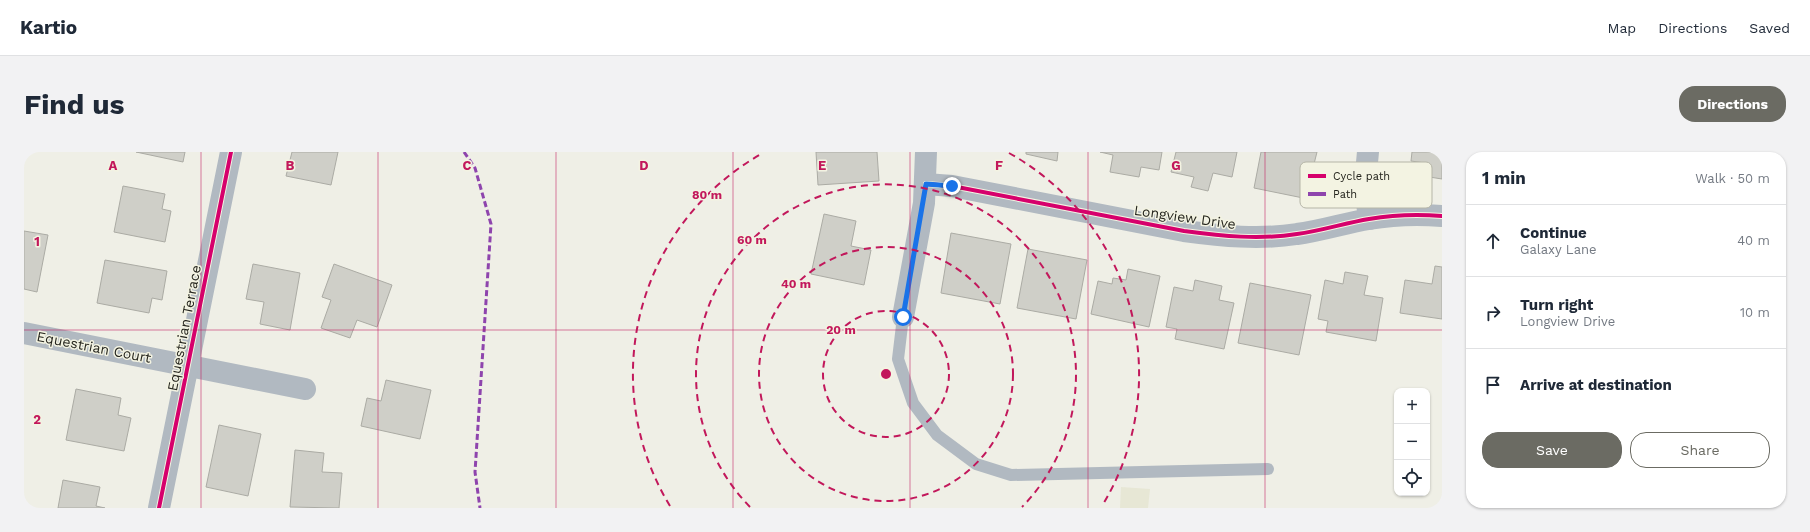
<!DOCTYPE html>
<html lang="en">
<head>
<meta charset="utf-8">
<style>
	:root { --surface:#fff; --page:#f2f2f3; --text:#1f2937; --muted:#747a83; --line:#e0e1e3; --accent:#6b6b63 }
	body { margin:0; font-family:"Work Sans",sans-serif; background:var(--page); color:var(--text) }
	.controls { position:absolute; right:12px; bottom:12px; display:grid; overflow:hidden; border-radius:8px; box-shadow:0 1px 3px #0004 }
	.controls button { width:36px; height:36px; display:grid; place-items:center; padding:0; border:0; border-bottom:1px solid var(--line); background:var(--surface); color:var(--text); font:20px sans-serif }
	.stop { position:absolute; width:12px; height:12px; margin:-9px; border:3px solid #1a73e8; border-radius:50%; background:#fff }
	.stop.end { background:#1a73e8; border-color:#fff; box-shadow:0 1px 4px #0008 }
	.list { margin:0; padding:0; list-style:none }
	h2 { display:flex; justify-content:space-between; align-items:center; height:52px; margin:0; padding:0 16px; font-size:17px }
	h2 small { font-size:13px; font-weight:400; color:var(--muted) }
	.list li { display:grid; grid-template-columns:26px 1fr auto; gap:12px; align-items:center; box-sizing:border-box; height:72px; padding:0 16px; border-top:1px solid var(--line) }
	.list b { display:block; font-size:15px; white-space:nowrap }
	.list p { margin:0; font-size:13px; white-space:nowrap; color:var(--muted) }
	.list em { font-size:13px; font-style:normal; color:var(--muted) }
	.actions { display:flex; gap:8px; padding:12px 16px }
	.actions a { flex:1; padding:9px 0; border:1px solid var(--accent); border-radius:16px; text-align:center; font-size:14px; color:var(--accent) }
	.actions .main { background:var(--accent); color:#fff }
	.icon { flex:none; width:22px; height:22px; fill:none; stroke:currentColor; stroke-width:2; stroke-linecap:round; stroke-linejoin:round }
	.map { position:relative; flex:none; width:1418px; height:356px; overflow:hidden; border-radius:16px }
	header { display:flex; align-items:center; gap:24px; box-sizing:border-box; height:56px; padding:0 20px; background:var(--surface); border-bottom:1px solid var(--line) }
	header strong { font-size:19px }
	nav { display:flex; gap:22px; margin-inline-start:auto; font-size:14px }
	.intro { display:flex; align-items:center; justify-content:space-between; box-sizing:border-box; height:96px; padding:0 24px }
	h1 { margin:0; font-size:28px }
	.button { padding:10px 18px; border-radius:16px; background:var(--accent); color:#fff; font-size:14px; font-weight:700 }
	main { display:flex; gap:24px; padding:0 24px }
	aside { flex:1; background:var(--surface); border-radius:16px; box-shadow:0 1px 3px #0004 }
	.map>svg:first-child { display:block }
</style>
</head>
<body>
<header>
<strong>Kartio</strong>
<nav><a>Map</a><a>Directions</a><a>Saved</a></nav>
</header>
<div class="intro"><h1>Find us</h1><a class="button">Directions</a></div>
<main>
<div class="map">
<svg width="1418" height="356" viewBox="0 0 1418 356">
	<rect width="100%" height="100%" fill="#efefe6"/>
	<path fill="#e7e7d5" d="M 1097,335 L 1126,337 L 1124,356 L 1096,356 Z"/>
	<g fill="#cfcfc8" stroke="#ababa4">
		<path d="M 112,0 L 161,0 L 159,10 Z"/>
		<path d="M 268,0 L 314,0 L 307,33 L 262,24 Z"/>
		<path d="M 792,0 L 853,0 L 855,29 L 794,33 Z"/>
		<path d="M 1002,0 L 1034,0 L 1033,9 L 1002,2 Z"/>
		<path d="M 1076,0 L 1138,0 L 1135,18 L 1117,15 L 1115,25 L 1086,20 L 1089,3 Z"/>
		<path d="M 1152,0 L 1213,0 L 1208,25 L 1189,21 L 1184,39 L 1167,35 L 1170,25 L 1147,20 Z"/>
		<path d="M 1237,0 L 1293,0 L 1287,24 L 1298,26 L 1294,49 L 1230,36 Z"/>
		<path d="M 1388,0 L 1418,0 L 1418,27 L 1399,24 L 1401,11 L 1387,9 Z"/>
		<path d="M 99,34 L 141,42 L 138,57 L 147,59 L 141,90 L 90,80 Z"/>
		<path d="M 800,62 L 832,69 L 827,94 L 847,98 L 840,133 L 787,122 Z"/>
		<path d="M 0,79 L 24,83 L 13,140 L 0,137 Z"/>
		<path d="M 927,81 L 987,92 L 976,152 L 917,141 Z"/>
		<path d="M 1004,97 L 1063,108 L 1052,167 L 993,156 Z"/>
		<path d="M 81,108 L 143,119 L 138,148 L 128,146 L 125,161 L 73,151 Z"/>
		<path d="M 229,112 L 276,121 L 266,178 L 236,172 L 240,150 L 222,147 Z"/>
		<path d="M 310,112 L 368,133 L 353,175 L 333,168 L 326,186 L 297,176 L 307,148 L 298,145 Z"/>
		<path d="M 1411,114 L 1418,115 L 1418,167 L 1376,161 L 1381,128 L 1408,132 Z"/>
		<path d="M 1104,117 L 1136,124 L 1125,175 L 1067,162 L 1074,129 L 1088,132 L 1089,126 L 1102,128 Z"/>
		<path d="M 1321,120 L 1344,124 L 1340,143 L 1359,146 L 1352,189 L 1302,180 L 1304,169 L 1294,167 L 1301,128 L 1319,132 Z"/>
		<path d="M 1171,128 L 1198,134 L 1195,148 L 1210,151 L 1200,197 L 1151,187 L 1153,177 L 1142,175 L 1150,135 L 1169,139 Z"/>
		<path d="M 1226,131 L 1287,143 L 1275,203 L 1214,191 Z"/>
		<path d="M 362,228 L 407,238 L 396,287 L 337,274 L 343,246 L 357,249 Z"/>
		<path d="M 52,237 L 97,246 L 94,263 L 107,266 L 100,299 L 42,288 Z"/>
		<path d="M 195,273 L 237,282 L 224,344 L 182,335 Z"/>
		<path d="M 271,298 L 300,301 L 298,320 L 318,321 L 315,356 L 266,355 Z"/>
		<path d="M 39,328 L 76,335 L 72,354 L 81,356 L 34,356 Z"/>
	</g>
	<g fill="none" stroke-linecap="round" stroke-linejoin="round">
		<path stroke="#b1b9c1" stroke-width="12" d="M 879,165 L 874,207 L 889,251 L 913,283 L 952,312 L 987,323 L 1244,317"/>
		<g stroke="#b1b9c1" stroke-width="22">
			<path d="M 1344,0 C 1341,24 1341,43 1345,67"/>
			<path d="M 902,32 L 928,34 L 1160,79 C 1198,84 1235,88 1273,82 C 1297,79 1321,71 1345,67 C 1368,63 1394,62 1418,64"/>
			<path d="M 879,165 L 900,51 L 902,0"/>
			<path d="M 0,181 L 281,237"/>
			<path d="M 135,356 L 207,0"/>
		</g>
		<path stroke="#8e44ad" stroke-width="3" stroke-dasharray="6 3" stroke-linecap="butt" d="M 440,0 L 451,16 L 467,72 L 451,320 L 456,356"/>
		<defs>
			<g id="cycleway">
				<path d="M 902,32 L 928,34 L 1160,79 C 1198,84 1235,88 1273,82 C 1297,79 1321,71 1345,67 C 1368,63 1394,62 1418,64"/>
				<path d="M 135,356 L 207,0"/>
			</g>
		</defs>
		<use href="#cycleway" stroke="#f3f3e2" stroke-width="6"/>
		<use href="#cycleway" stroke="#d6006c" stroke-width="4"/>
	</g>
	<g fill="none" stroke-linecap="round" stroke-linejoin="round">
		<path stroke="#1a73e8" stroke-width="5" d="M 879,165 L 902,32 L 928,34"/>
	</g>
	<path fill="none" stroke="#c2185b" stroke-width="1" stroke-opacity="0.55" d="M 177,0 L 177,356M 354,0 L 354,356M 532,0 L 532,356M 709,0 L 709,356M 886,0 L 886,356M 1064,0 L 1064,356M 1241,0 L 1241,356M 0,178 L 1418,178"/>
	<g fill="none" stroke="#c2185b" stroke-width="2" stroke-dasharray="7 5">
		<circle cx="862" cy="222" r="63"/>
		<circle cx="862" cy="222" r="127"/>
		<path d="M726 355A190 190 0 1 1 998 355"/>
		<path d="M646 354A253 253 0 0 1 739 1M985 1A253 253 0 0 1 1078 354"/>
	</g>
	<g text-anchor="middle" stroke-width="3" stroke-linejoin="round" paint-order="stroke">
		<g font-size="14" fill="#24241d" stroke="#f3f3e2">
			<text transform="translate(1161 65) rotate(8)" y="5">Longview Drive</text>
			<text transform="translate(160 176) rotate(-79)" y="5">Equestrian Terrace</text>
			<text transform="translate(70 195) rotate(11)" y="5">Equestrian Court</text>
		</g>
	</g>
	<rect x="1276" y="10" width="132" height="46" rx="6" fill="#f3f3e2" stroke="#b5b5a7" stroke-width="1"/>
	<rect x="1284" y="22" width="18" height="4" fill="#d6006c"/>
	<rect x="1284" y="40" width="18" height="4" fill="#8e44ad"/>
	<g font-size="11" fill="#24241d">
		<text x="1309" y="28">Cycle path</text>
		<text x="1309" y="46">Path</text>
	</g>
	<g font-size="13" text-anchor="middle" font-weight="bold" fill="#c2185b" stroke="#f3f3e2" stroke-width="3" stroke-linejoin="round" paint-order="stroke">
		<text x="89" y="18">A</text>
		<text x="266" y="18">B</text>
		<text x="443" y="18">C</text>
		<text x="620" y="18">D</text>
		<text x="798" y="18">E</text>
		<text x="975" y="18">F</text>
		<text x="1152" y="18">G</text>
		<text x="13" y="94">1</text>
		<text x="13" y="272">2</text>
	</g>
	<circle cx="862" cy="222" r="6" fill="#c2185b" stroke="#f3f3e2" stroke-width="2"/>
	<g font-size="12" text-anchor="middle" font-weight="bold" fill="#c2185b" stroke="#f3f3e2" stroke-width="3" stroke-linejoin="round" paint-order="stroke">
		<text x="683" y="47">80 m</text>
		<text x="728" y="92">60 m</text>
		<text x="772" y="136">40 m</text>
		<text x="817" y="182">20 m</text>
	</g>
</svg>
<div class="controls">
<button>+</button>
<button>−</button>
<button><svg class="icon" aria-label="locate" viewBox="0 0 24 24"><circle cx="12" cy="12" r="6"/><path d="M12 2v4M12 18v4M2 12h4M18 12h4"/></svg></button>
</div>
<div class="stop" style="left:879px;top:165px"></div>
<div class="stop end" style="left:928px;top:34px"></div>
</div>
<aside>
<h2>1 min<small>Walk · 50 m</small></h2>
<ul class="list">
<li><svg class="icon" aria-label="ahead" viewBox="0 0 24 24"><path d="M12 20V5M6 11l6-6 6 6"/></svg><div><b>Continue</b><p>Galaxy Lane</p></div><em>40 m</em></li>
<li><svg class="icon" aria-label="right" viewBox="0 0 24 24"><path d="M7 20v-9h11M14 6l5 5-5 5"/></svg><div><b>Turn right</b><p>Longview Drive</p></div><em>10 m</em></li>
<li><svg class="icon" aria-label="arrive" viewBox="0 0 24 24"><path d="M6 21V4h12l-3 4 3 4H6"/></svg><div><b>Arrive at destination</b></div></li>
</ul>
<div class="actions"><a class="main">Save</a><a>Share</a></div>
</aside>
</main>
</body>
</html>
